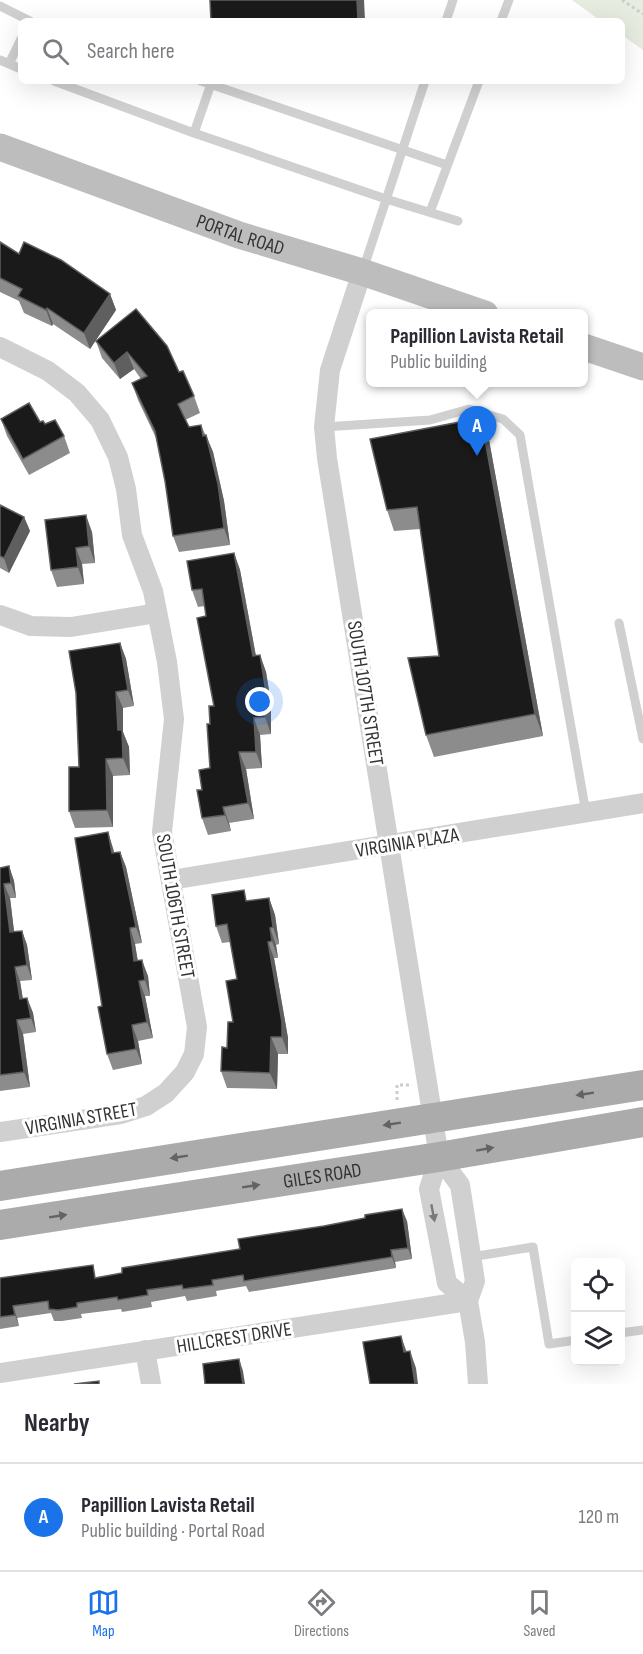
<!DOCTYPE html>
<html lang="en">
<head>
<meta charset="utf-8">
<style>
	:root { --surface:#fff; --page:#f7f7f7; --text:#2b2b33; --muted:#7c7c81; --line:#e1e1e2; --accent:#1a73e8 }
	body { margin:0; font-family:"Sofia Sans Condensed",sans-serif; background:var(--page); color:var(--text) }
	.controls { position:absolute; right:18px; bottom:18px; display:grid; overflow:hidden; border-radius:9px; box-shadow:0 6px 24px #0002 }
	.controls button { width:54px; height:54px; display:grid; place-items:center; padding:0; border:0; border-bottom:2px solid var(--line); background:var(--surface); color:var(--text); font:30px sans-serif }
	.you { position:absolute; left:260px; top:702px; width:21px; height:21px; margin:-15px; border:4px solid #fff; border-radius:50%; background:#1a73e8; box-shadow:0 0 0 9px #1a73e833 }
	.badge { display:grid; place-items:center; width:39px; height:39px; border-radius:50%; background:var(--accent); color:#fff; font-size:20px; font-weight:700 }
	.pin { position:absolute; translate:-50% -50px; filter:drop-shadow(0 2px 3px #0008) }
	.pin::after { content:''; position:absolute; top:32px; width:21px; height:18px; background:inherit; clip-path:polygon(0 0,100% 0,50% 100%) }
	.popup { position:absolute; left:366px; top:309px; width:222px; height:78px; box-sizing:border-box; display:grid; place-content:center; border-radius:9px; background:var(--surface); filter:drop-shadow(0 2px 4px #0005); font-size:20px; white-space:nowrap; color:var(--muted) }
	.popup b { font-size:22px; color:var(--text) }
	.popup::after { content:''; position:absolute; left:50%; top:100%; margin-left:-12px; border:12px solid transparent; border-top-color:var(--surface) }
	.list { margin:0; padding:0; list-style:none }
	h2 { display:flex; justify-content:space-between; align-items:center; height:78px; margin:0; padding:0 24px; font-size:26px }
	h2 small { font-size:20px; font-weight:400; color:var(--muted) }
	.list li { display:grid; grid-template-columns:39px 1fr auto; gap:18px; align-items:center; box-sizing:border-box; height:108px; padding:0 24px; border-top:2px solid var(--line) }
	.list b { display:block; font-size:22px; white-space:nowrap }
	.list p { margin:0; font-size:20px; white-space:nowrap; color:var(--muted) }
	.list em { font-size:20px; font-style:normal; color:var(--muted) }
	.icon { flex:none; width:33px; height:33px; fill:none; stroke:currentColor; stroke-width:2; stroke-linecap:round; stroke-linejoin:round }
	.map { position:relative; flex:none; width:643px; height:1384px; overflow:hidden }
	.search { position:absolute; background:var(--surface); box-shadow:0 6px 24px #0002; left:18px; right:18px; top:18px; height:66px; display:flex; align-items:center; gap:15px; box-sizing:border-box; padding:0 21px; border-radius:9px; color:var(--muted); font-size:22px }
	.sheet { height:186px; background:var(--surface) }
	nav { display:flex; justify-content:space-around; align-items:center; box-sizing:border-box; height:84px; border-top:2px solid var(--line); background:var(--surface); font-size:16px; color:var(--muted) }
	nav a { display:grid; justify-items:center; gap:3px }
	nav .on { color:var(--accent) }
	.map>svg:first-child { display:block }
</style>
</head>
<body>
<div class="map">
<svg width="643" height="1384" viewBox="0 0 643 1384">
	<rect width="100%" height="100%" fill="#fff"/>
	<path fill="#e6ecdf" d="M 572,0 L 643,0 L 643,50 L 622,35 L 622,21 L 601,21 Z"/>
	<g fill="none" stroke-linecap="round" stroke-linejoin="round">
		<g stroke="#cdcdcd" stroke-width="3" stroke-dasharray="3 3" stroke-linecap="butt">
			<path d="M 622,0 L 643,14"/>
			<path d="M 397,1100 L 397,1085 L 409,1085"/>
		</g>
		<g stroke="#d0d0d0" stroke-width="9">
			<path d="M 0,6 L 30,21"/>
			<path d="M 446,21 L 453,0"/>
			<path d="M 501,21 L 509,0"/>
			<path d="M 0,60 L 21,69"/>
			<path d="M 9,64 L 21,39"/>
			<path d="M 54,81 L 191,132 L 386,199 L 458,221"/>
			<path d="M 201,81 L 447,165"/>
			<path d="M 194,133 L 211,84"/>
			<path d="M 430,212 L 479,81"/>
			<path d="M 363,270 L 425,81"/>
			<path d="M 324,427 L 430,420 L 469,409 L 503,419 L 520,435 L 586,813"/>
			<path d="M 619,623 L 643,739"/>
			<path d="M 471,1257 L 533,1247 L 549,1344 L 576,1340"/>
			<path d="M 620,1333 L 643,1330"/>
		</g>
		<g stroke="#d0d0d0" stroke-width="20">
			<path d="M 362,272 L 330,370 L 324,427 L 327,458 L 439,1157 L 429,1189 L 447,1283 L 468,1301"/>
			<path d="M 0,347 L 48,371 L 77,393 L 100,420 L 118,457 L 126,489 L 132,535 L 153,591 L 167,662 L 174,719 L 162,832 L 197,1027 L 194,1054 L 185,1072 L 166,1093 L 146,1106 L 121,1114 L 0,1132"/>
			<path d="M 0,615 L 31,626 L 71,627 L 157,613"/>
			<path d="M 171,880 L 643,803"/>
			<path d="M 439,1157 L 460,1185 L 475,1281 L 468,1301 L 475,1342 L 478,1384"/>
			<path d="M 145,1350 L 151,1384"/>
			<path d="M 0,1373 L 468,1301"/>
		</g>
		<g stroke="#bdbdbd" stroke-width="27">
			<path id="s1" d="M 0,147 L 239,235 L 362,272 L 485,314"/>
			<path d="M 584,347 L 643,367"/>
		</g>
		<g stroke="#ababab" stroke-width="30">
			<path d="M 0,1186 L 643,1085"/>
			<path id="s2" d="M 0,1225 L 439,1157 L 643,1122"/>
		</g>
	</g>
	<g fill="#8c8c8c">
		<path d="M 0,242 L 19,254 L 110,294 L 116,310 L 90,349 L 53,324 L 52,326 L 24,313 L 19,301 L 0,292 Z"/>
		<path d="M 96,341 L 179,372 L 194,396 L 200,413 L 185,420 L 189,427 L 201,425 L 213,452 L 224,501 L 230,545 L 179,552 L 173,536 L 165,481 L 156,438 L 138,400 L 132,383 L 141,379 L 134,369 L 120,379 L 102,358 Z"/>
		<path d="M 1,419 L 40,422 L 45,424 L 64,436 L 70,453 L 29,475 L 7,436 Z"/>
		<path d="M 489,440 L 543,736 L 434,757 L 426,735 L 439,656 L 420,529 L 394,531 L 387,510 Z"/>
		<path d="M 0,505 L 24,517 L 30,531 L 9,573 L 0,568 Z"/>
		<path d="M 92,532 L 95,563 L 82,564 L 84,584 L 57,587 L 51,570 Z"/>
		<path d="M 234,553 L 240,570 L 256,656 L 260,655 L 266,672 L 271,703 L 271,734 L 260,735 L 262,768 L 246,769 L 254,819 L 229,823 L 231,831 L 208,835 L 202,818 L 202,790 L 210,768 L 210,724 L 214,706 L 206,616 L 205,606 L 198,607 L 192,590 Z"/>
		<path d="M 120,643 L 126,659 L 134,706 L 123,708 L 123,732 L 129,747 L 130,775 L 113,776 L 113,827 L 75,828 L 69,811 L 79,767 Z"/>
		<path d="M 113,848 L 114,853 L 120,852 L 126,867 L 142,943 L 135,944 L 138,961 L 148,976 L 150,996 L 145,996 L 153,1038 L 138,1041 L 142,1064 L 113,1070 L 107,1054 L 102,1006 Z"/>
		<path d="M 9,866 L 14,881 L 16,898 L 10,898 L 14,932 L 22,931 L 27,945 L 32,980 L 20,981 L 23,999 L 27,998 L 33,1013 L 36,1032 L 23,1034 L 30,1087 L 0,1091 L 0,868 Z"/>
		<path d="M 269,898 L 275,915 L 279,944 L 276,945 L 278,958 L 274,958 L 288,1038 L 288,1054 L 278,1054 L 277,1089 L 227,1088 L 221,1071 L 233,1022 L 237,979 L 230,942 L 222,943 L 216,926 L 248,901 Z"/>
		<path d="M 407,1221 L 412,1259 L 395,1262 L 396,1268 L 249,1292 L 246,1286 L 216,1291 L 217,1296 L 187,1301 L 185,1296 L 151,1302 L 152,1307 L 122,1312 L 121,1309 L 81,1314 L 82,1318 L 62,1321 L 54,1321 L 51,1313 L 17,1318 L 19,1326 L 0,1329 L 0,1278 L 98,1277 L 122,1273 L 240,1249 Z"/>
	</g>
	<g fill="#5f5f5f">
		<path d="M 357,0 L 364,0 L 365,21 L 358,21 Z"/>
		<path d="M 110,294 L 116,310 L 90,349 L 84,333 Z"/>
		<path d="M 47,308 L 53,324 L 52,326 L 46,310 Z"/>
		<path d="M 127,352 L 134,369 L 120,379 L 114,363 Z"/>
		<path d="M 481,418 L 489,440 L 543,736 L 535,714 Z"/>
		<path d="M 206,435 L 213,452 L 224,501 L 230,545 L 224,528 Z"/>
		<path d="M 86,515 L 92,532 L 95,563 L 89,546 Z"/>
		<path d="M 24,517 L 30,531 L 9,573 L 4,558 Z"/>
		<path d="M 76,548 L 82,564 L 84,584 L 78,567 Z"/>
		<path d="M 234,553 L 240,570 L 259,673 L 253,656 Z"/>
		<path d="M 120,643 L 126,659 L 134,706 L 128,690 Z"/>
		<path d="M 260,655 L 266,672 L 271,703 L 271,734 L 265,717 Z"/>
		<path d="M 116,692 L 123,708 L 123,732 L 129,747 L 130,775 L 123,758 L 118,730 Z"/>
		<path d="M 254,718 L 260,735 L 262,768 L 256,752 Z"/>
		<path d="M 239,752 L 246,769 L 254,819 L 248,803 Z"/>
		<path d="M 106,759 L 113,776 L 113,827 L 107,810 Z"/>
		<path d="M 223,807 L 229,823 L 231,831 L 225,815 Z"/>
		<path d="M 108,832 L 113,848 L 117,869 L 112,853 Z"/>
		<path d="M 120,852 L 126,867 L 142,943 L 136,927 Z"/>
		<path d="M 9,866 L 14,881 L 16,898 L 11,883 Z"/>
		<path d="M 4,884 L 10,898 L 16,947 L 10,932 Z"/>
		<path d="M 269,898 L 275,915 L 279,944 L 273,927 Z"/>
		<path d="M 130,928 L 135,944 L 140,977 L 134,961 Z"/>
		<path d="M 270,928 L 276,945 L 278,958 L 272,941 Z"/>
		<path d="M 22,931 L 27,945 L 32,980 L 27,965 Z"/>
		<path d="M 268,942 L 274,958 L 288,1038 L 288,1054 L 282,1037 Z"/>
		<path d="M 142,960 L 148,976 L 150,996 L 145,980 Z"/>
		<path d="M 15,967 L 20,981 L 25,1014 L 20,999 Z"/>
		<path d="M 139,981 L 145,996 L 153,1038 L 147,1022 Z"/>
		<path d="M 27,998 L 33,1013 L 36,1032 L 31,1018 Z"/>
		<path d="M 17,1020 L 23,1034 L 30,1087 L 24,1072 Z"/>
		<path d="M 132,1025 L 138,1041 L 142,1064 L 136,1049 Z"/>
		<path d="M 271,1037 L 278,1054 L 277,1089 L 270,1073 Z"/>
		<path d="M 402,1209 L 407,1221 L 412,1259 L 408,1248 Z"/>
		<path d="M 391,1250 L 395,1262 L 396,1268 L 392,1257 Z"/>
		<path d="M 13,1306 L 17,1318 L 19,1326 L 15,1315 Z"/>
		<path d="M 401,1336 L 407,1353 L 404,1352 Z"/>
		<path d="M 410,1351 L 416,1368 L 418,1384 L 415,1384 Z"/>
		<path d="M 239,1359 L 243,1371 L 245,1384 L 243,1384 Z"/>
	</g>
	<g fill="#1a1a1a" stroke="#5f5f5f" stroke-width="1.5">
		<path d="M 210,0 L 357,0 L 358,21 L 211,21 Z"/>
		<path d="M 0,242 L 19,254 L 24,242 L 61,260 L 110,294 L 84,333 L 47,308 L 46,310 L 18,296 L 22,289 L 0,278 Z"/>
		<path d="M 136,309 L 167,346 L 179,372 L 183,371 L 194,396 L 178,404 L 189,427 L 201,425 L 203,436 L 206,435 L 218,484 L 224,528 L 173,536 L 165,481 L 155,431 L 132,383 L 147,376 L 127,352 L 114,363 L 96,341 Z"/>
		<path d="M 29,403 L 40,422 L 43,421 L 45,424 L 55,420 L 64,436 L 23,459 L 1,419 Z"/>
		<path d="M 481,418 L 535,714 L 426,735 L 408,658 L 439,656 L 417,507 L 387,510 L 370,439 Z"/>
		<path d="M 0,505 L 24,517 L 4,558 L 0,556 Z"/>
		<path d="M 86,515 L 89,546 L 76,548 L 78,567 L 51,570 L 45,520 Z"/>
		<path d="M 234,553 L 253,656 L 260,655 L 265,686 L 265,717 L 254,718 L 256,752 L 239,752 L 248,803 L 223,807 L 225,815 L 202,818 L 197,790 L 202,790 L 199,770 L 210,768 L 207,724 L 210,724 L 209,706 L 214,706 L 197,618 L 206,616 L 202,589 L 192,590 L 187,561 Z"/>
		<path d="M 120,643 L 128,690 L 116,692 L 118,730 L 122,730 L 123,758 L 106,759 L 107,810 L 69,811 L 69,767 L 79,767 L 76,693 L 69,651 Z"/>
		<path d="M 108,832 L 112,853 L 120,852 L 136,927 L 130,928 L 134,961 L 142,960 L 145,980 L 139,981 L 147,1022 L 132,1025 L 136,1049 L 107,1054 L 98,1007 L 102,1006 L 75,838 Z"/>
		<path d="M 9,866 L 11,883 L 4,884 L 10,932 L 22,931 L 27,965 L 15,967 L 20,999 L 27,998 L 31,1018 L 17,1020 L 24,1072 L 0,1075 L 0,868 Z"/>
		<path d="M 244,890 L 246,901 L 269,898 L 273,927 L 270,928 L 272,941 L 268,942 L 282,1022 L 282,1037 L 271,1037 L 270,1073 L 221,1071 L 222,1047 L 227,1048 L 228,1022 L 233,1022 L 226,981 L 237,979 L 227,924 L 216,926 L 212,895 Z"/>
		<path d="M 402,1209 L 408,1248 L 391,1250 L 392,1257 L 244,1281 L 243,1275 L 212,1280 L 213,1285 L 183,1289 L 182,1285 L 147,1290 L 148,1295 L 118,1300 L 117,1297 L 77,1303 L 77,1307 L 58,1310 L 49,1309 L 48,1301 L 13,1306 L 15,1315 L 0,1317 L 0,1278 L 93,1265 L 95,1278 L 122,1273 L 122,1268 L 240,1249 L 238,1239 L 324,1226 L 365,1218 L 365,1215 Z"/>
		<path d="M 401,1336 L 404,1352 L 410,1351 L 415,1384 L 370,1384 L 363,1342 Z"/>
		<path d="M 239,1359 L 243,1384 L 205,1384 L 203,1364 Z"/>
		<path d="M 99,1381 L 99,1384 L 74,1384 Z"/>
	</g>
	<defs><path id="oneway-solid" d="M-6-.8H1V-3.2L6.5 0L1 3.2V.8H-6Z" transform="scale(1.5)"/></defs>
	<g fill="#636363">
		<use href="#oneway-solid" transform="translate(585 1094) rotate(171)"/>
		<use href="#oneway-solid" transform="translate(392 1124) rotate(171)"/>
		<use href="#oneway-solid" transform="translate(485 1149) rotate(-10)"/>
		<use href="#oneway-solid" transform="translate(179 1157) rotate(171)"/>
		<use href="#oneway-solid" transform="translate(251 1186) rotate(-9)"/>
		<use href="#oneway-solid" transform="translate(58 1216) rotate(-9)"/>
	</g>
	<use fill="#7a7a7a" href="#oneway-solid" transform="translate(433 1213) rotate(79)"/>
	<g text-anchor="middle" stroke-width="6" stroke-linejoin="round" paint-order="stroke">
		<g font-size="20" fill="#333" stroke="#fff">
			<text dy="7" stroke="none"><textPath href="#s1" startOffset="256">PORTAL ROAD</textPath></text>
			<text transform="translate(366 693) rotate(81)" y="7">SOUTH 107TH STREET</text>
			<text transform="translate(407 842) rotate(-9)" y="7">VIRGINIA PLAZA</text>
			<text transform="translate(176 906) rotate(80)" y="7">SOUTH 106TH STREET</text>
			<text transform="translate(81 1118) rotate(-10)" y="7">VIRGINIA STREET</text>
			<text dy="7" stroke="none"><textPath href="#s2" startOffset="326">GILES ROAD</textPath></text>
			<text transform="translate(234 1337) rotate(-9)" y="7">HILLCREST DRIVE</text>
		</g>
	</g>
</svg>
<div class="controls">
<button><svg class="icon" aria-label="locate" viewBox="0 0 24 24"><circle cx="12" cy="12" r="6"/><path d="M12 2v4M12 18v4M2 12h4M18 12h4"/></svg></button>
<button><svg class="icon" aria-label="layers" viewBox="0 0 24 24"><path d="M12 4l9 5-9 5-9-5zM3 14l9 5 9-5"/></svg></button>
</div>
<div class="you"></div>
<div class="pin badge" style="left:477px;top:456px">A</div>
<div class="popup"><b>Papillion Lavista Retail</b>Public building</div>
<div class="search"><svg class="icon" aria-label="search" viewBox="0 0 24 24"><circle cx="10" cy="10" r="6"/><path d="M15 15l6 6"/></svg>Search here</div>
</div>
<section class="sheet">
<h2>Nearby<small></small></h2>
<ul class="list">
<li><span class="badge">A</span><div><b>Papillion Lavista Retail</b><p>Public building · Portal Road</p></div><em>120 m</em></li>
</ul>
</section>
<nav>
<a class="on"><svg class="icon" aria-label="map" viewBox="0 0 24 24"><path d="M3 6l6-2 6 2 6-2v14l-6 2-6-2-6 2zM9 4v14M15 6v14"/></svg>Map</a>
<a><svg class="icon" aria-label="directions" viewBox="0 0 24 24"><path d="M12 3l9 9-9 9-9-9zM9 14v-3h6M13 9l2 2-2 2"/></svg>Directions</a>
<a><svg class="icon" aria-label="saved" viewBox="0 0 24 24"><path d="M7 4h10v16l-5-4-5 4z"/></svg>Saved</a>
</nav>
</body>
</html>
